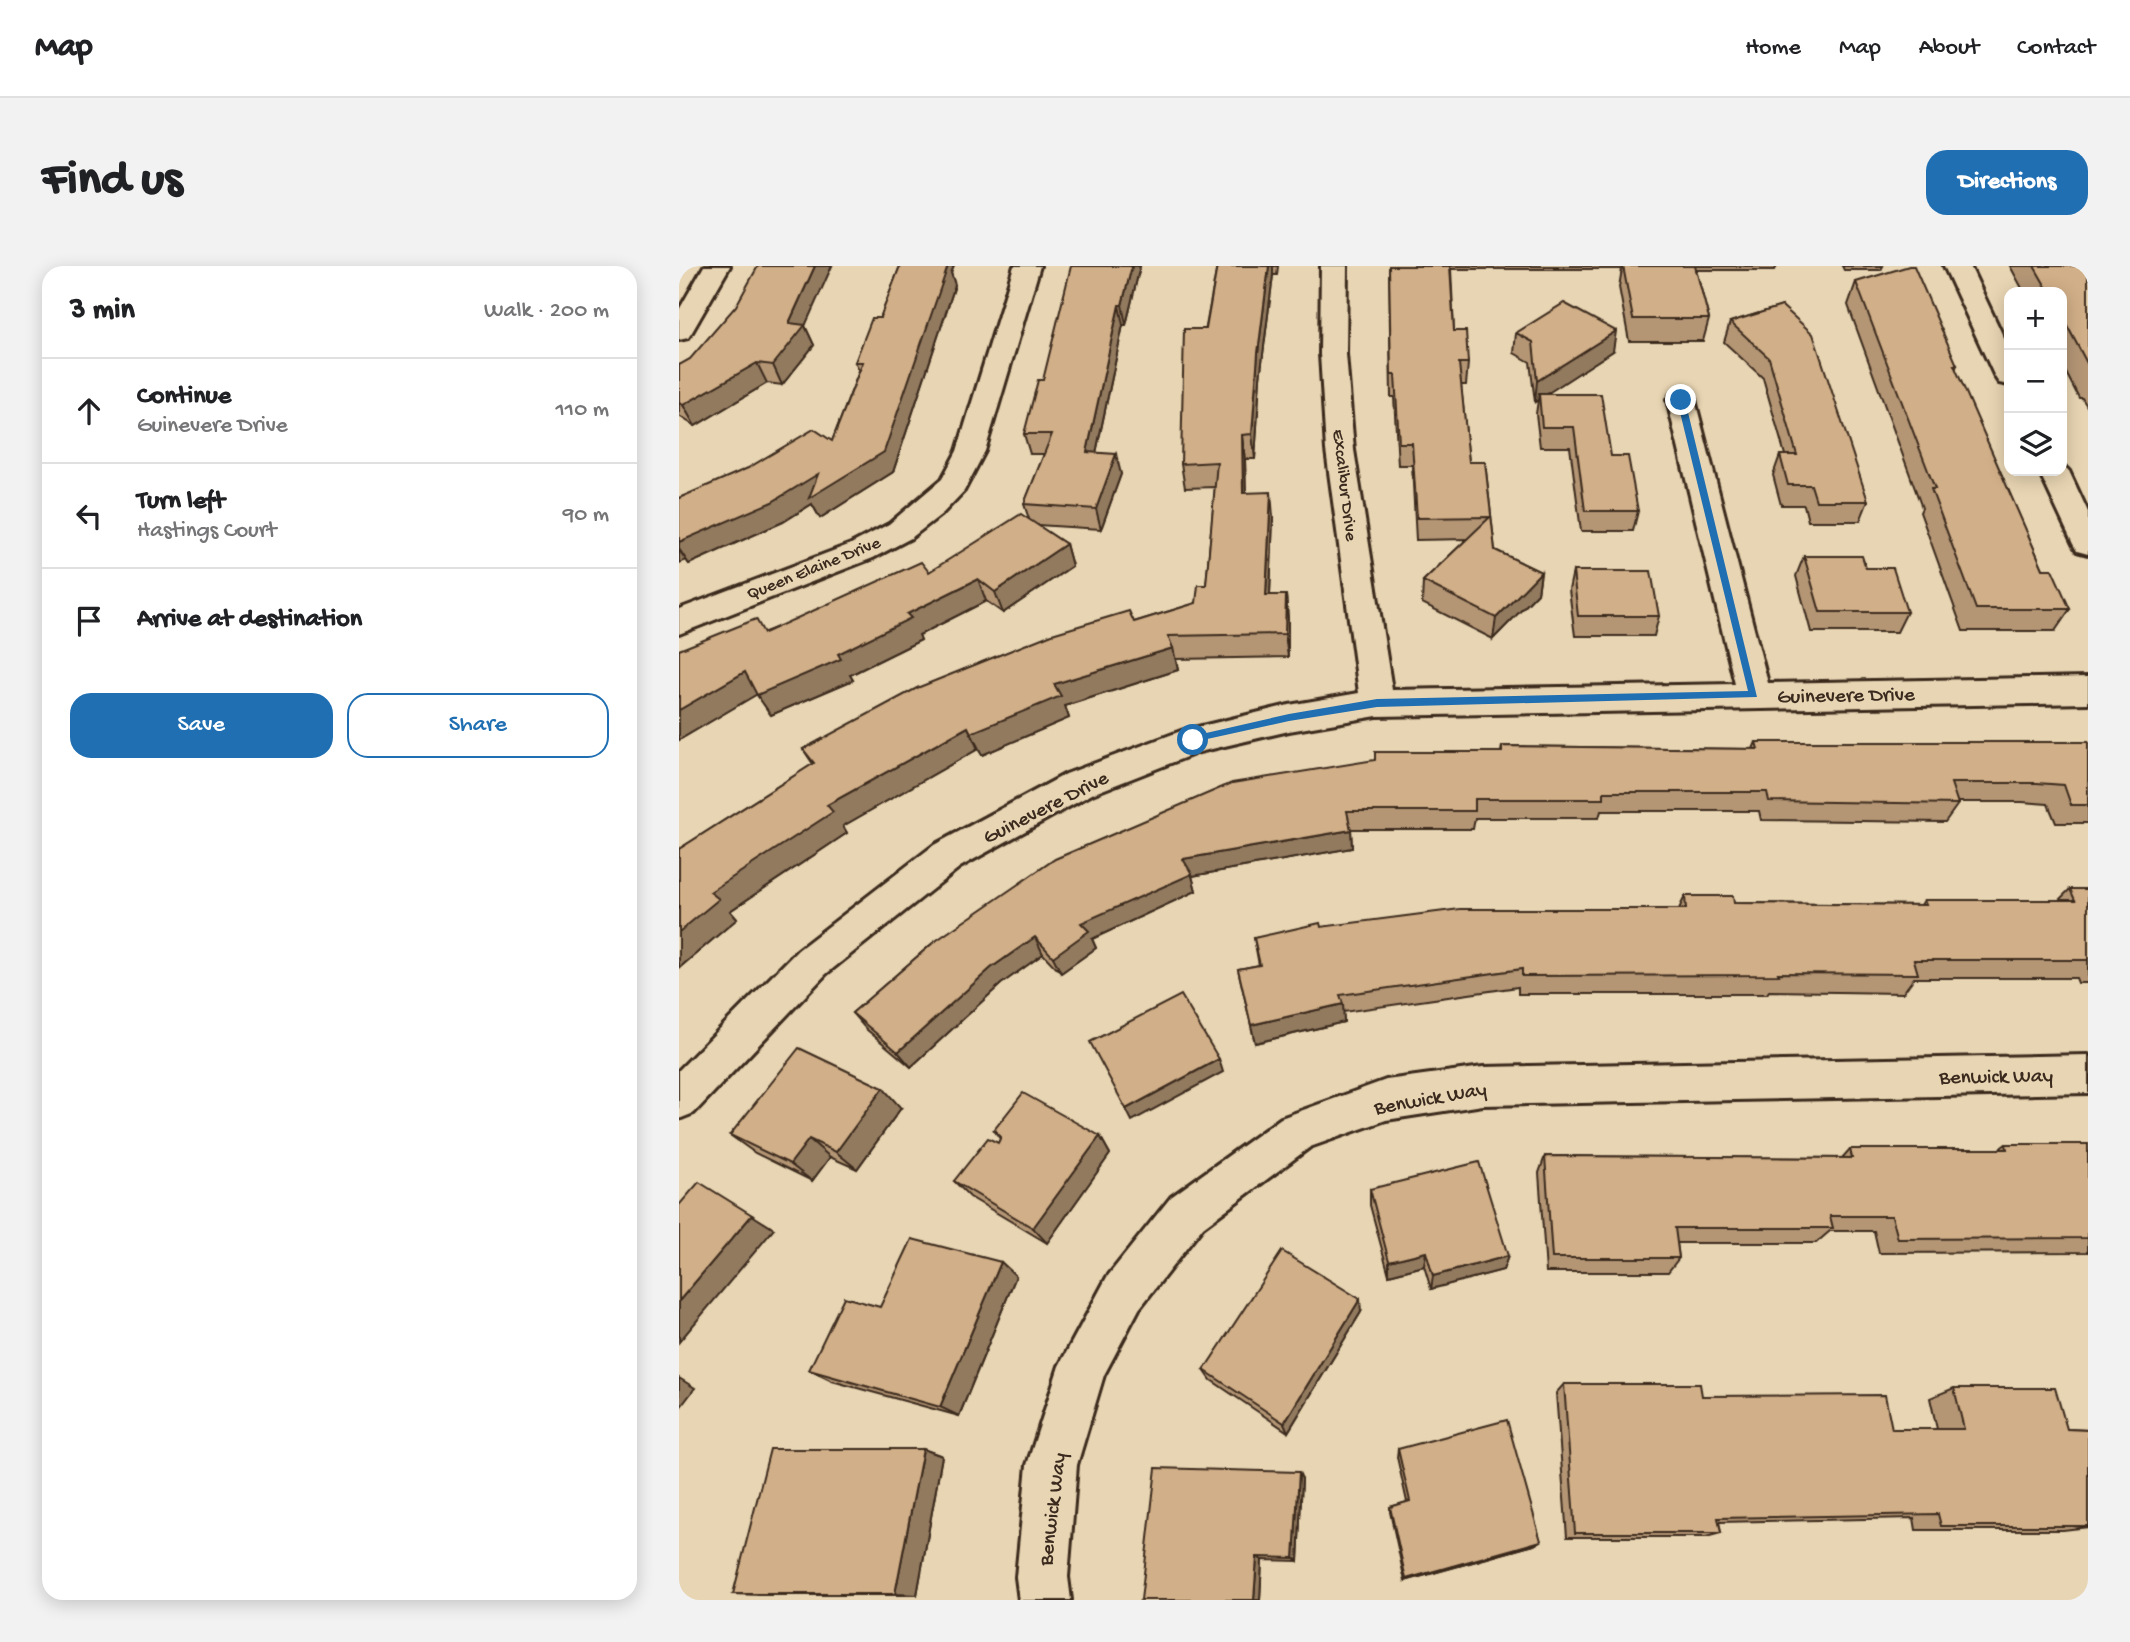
<!DOCTYPE html>
<html lang="en">
<head>
<meta charset="utf-8">
<style>
	:root { --surface:#fff; --page:#f2f2f2; --text:#202124; --muted:#757577; --line:#e0e0e0; --accent:#1f6fb2 }
	body { margin:0; font-family:"Gochi Hand",sans-serif; background:var(--page); color:var(--text) }
	.controls { position:absolute; right:21px; top:21px; display:grid; overflow:hidden; border-radius:14px; box-shadow:0 4px 18px #0003 }
	.controls button { width:63px; height:63px; display:grid; place-items:center; padding:0; border:0; border-bottom:2px solid var(--line); background:var(--surface); color:var(--text); font:35px sans-serif }
	.stop { position:absolute; width:21px; height:21px; margin:-16px; border:5px solid #1f6fb2; border-radius:50%; background:#fff }
	.stop.end { background:#1f6fb2; border-color:#fff; box-shadow:0 2px 7px #0008 }
	.list { margin:0; padding:0; list-style:none }
	h2 { display:flex; justify-content:space-between; align-items:center; height:91px; margin:0; padding:0 28px; font-size:30px }
	h2 small { font-size:23px; font-weight:400; color:var(--muted) }
	.list li { display:grid; grid-template-columns:46px 1fr auto; gap:21px; align-items:center; box-sizing:border-box; height:105px; padding:0 28px; border-top:2px solid var(--line) }
	.list b { display:block; font-size:26px; white-space:nowrap }
	.list p { margin:0; font-size:23px; white-space:nowrap; color:var(--muted) }
	.list em { font-size:23px; font-style:normal; color:var(--muted) }
	.actions { display:flex; gap:14px; padding:21px 28px }
	.actions a { flex:1; padding:16px 0; border:2px solid var(--accent); border-radius:21px; text-align:center; font-size:24px; color:var(--accent) }
	.actions .main { background:var(--accent); color:#fff }
	.icon { flex:none; width:38px; height:38px; fill:none; stroke:currentColor; stroke-width:2; stroke-linecap:round; stroke-linejoin:round }
	.map { position:relative; flex:none; width:1409px; height:1334px; overflow:hidden; border-radius:21px }
	header { display:flex; align-items:center; gap:42px; box-sizing:border-box; height:98px; padding:0 35px; background:var(--surface); border-bottom:2px solid var(--line) }
	header strong { font-size:33px }
	nav { display:flex; gap:38px; margin-inline-start:auto; font-size:24px }
	.intro { display:flex; align-items:center; justify-content:space-between; box-sizing:border-box; height:168px; padding:0 42px }
	h1 { margin:0; font-size:49px }
	.button { padding:18px 32px; border-radius:21px; background:var(--accent); color:#fff; font-size:24px; font-weight:700 }
	main { display:flex; gap:42px; padding:0 42px }
	aside { flex:1; background:var(--surface); border-radius:21px; box-shadow:0 4px 18px #0003 }
	.map>svg:first-child { display:block }
</style>
</head>
<body>
<header>
<strong>Map</strong>
<nav><a>Home</a><a>Map</a><a>About</a><a>Contact</a></nav>
</header>
<div class="intro"><h1>Find us</h1><a class="button">Directions</a></div>
<main>
<aside>
<h2>3 min<small>Walk · 200 m</small></h2>
<ul class="list">
<li><svg class="icon" aria-label="ahead" viewBox="0 0 24 24"><path d="M12 20V5M6 11l6-6 6 6"/></svg><div><b>Continue</b><p>Guinevere Drive</p></div><em>110 m</em></li>
<li><svg class="icon" aria-label="left" viewBox="0 0 24 24"><path d="M17 20v-9H6M10 6l-5 5 5 5"/></svg><div><b>Turn left</b><p>Hastings Court</p></div><em>90 m</em></li>
<li><svg class="icon" aria-label="arrive" viewBox="0 0 24 24"><path d="M6 21V4h12l-3 4 3 4H6"/></svg><div><b>Arrive at destination</b></div></li>
</ul>
<div class="actions"><a class="main">Save</a><a>Share</a></div>
</aside>
<div class="map">
<svg width="1409" height="1334" viewBox="0 0 1409 1334">
	<rect width="100%" height="100%" fill="#e8d5b3"/>
	<filter id="ink" filterUnits="userSpaceOnUse"><feTurbulence type="fractalNoise" baseFrequency=".0143" numOctaves="2"/><feDisplacementMap in="SourceGraphic" scale="14" xChannelSelector="R" yChannelSelector="G"/><feConvolveMatrix kernelMatrix="1 2 1 2 8 2 1 2 1" color-interpolation-filters="sRGB"/></filter>
	<g filter="url(#ink)">
		<g fill="none" stroke-linecap="round" stroke-linejoin="round">
			<defs>
				<g id="minor">
					<path d="M 25,0 L 51,0 L 13,66 L 9,72 L 0,74 L 0,44 Z"/>
					<path d="M 335,0 L 361,0 L 306,185 L 285,225 L 264,247 L 232,272 L 194,292 L 0,368 L 0,343 L 172,278 L 210,258 L 263,213 L 278,185 Z"/>
					<path d="M 642,0 L 668,0 L 667,88 L 675,184 L 713,424 L 1056,418 L 988,134 L 992,128 L 1002,125 L 1012,128 L 1016,134 L 1089,417 L 1409,411 L 1409,437 L 698,450 L 610,465 L 520,486 L 413,528 L 281,601 L 147,708 L 15,847 L 0,853 L 0,804 L 119,684 L 255,579 L 387,508 L 502,465 L 610,439 L 680,427 L 647,184 L 641,88 Z"/>
					<path d="M 1265,0 L 1291,0 L 1330,83 L 1330,119 L 1320,117 L 1316,111 Z"/>
					<path d="M 1383,198 L 1390,205 L 1409,246 L 1409,288 L 1398,285 L 1394,278 L 1360,205 L 1383,205 Z"/>
					<path d="M 1409,789 L 1409,827 L 804,839 L 707,854 L 631,881 L 524,961 L 460,1043 L 425,1109 L 398,1199 L 389,1311 L 392,1334 L 340,1334 L 337,1311 L 348,1199 L 380,1100 L 428,1011 L 492,931 L 602,852 L 707,814 L 804,801 Z"/>
				</g>
			</defs>
			<use href="#minor" stroke="#3b2a1e" stroke-width="6"/>
			<use href="#minor" fill="#e8d5b3" fill-rule="evenodd"/>
		</g>
		<g fill="#b49675" stroke="#3b2a1e" stroke-width="2">
			<path d="M 221,0 L 275,0 L 272,7 L 276,19 L 214,206 L 141,252 L 133,238 L 104,256 L 10,298 L 7,294 L 0,297 L 0,232 L 153,175 L 180,105 L 176,96 L 201,52 Z"/>
			<path d="M 461,0 L 447,59 L 444,59 L 417,187 L 442,208 L 422,263 L 358,259 L 387,278 L 393,300 L 324,347 L 307,335 L 240,369 L 242,374 L 171,409 L 174,414 L 92,449 L 78,428 L 0,474 L 0,384 L 86,366 L 250,306 L 350,253 L 345,238 L 365,188 L 351,188 L 345,168 L 364,114 Z"/>
			<path d="M 538,0 L 599,0 L 598,9 L 594,9 L 581,112 L 576,193 L 566,193 L 567,227 L 594,251 L 591,329 L 607,329 L 609,353 L 609,391 L 497,393 L 499,404 L 386,440 L 390,452 L 303,489 L 299,483 L 164,560 L 168,567 L 51,645 L 58,653 L 0,702 L 0,583 L 134,498 L 124,483 L 455,356 L 517,337 L 527,319 L 536,221 L 506,222 L 502,198 Z"/>
			<path d="M 710,0 L 1098,0 L 1096,4 L 1017,4 L 1030,53 L 1024,75 L 950,75 L 940,21 L 943,3 L 772,3 L 775,65 L 789,97 L 787,119 L 782,119 L 790,196 L 806,196 L 816,284 L 862,306 L 859,327 L 814,373 L 743,337 L 744,315 L 788,273 L 737,274 L 733,199 L 719,199 L 715,131 L 712,131 Z"/>
			<path d="M 1163,0 L 1204,0 L 1202,4 L 1165,4 Z"/>
			<path d="M 1331,0 L 1409,0 L 1409,142 L 1403,132 L 1400,132 L 1383,99 L 1383,26 L 1345,26 Z"/>
			<path d="M 1177,16 L 1278,99 L 1276,104 L 1364,303 L 1391,343 L 1376,365 L 1284,365 L 1241,246 L 1243,242 L 1169,39 Z"/>
			<path d="M 1103,40 L 1189,235 L 1181,255 L 1129,255 L 1125,239 L 1102,239 L 1094,209 L 1101,189 L 1106,189 L 1084,112 L 1045,76 L 1051,56 Z"/>
			<path d="M 126,60 L 135,79 L 103,119 L 88,117 L 16,160 L 0,150 L 0,99 Z"/>
			<path d="M 837,67 L 934,85 L 867,128 L 932,190 L 959,245 L 954,265 L 902,265 L 891,181 L 861,181 L 857,148 L 859,134 L 856,136 L 851,96 L 835,87 Z"/>
			<path d="M 1125,290 L 1187,302 L 1228,346 L 1218,366 L 1132,366 L 1117,310 Z"/>
			<path d="M 894,305 L 980,350 L 975,370 L 896,370 L 890,324 Z"/>
			<path d="M 1077,476 L 1409,476 L 1409,557 L 1377,557 L 1369,538 L 1343,536 L 1278,536 L 1279,538 L 1266,556 L 1082,554 L 1080,545 L 922,545 L 920,552 L 796,552 L 794,563 L 672,563 L 673,582 L 513,610 L 517,625 L 413,673 L 417,682 L 382,707 L 364,688 L 322,718 L 232,801 L 187,763 L 173,747 L 255,676 L 822,486 L 823,480 L 1074,483 Z"/>
			<path d="M 1391,623 L 1409,623 L 1409,717 L 1399,717 L 1397,712 L 1235,712 L 1224,727 L 1090,725 L 1088,728 L 839,728 L 839,721 L 664,746 L 665,756 L 576,777 L 559,703 L 580,699 L 575,672 L 642,661 L 1000,643 L 1006,630 L 1055,637 L 1242,639 L 1245,634 L 1380,634 Z"/>
			<path d="M 222,842 L 178,903 L 151,891 L 133,915 L 76,887 L 51,869 Z"/>
			<path d="M 315,864 L 421,870 L 431,888 L 368,977 L 291,931 L 275,915 L 319,877 L 321,873 Z"/>
			<path d="M 1327,878 L 1409,878 L 1409,986 L 1200,987 L 1195,965 L 1151,965 L 1137,977 L 998,977 L 1000,992 L 989,1006 L 867,1006 L 860,907 L 866,890 L 1163,892 L 1171,883 L 1320,883 Z"/>
			<path d="M 691,923 L 829,990 L 824,1004 L 752,1023 L 745,1000 L 710,1009 L 691,939 Z"/>
			<path d="M 322,996 L 337,1010 L 280,1150 L 153,1115 L 130,1104 L 201,1041 Z"/>
			<path d="M 682,1046 L 609,1166 L 532,1114 L 525,1104 Z"/>
			<path d="M 885,1118 L 1023,1130 L 1213,1163 L 1258,1163 L 1251,1132 L 1275,1122 L 1388,1163 L 1409,1164 L 1409,1261 L 1384,1264 L 1237,1264 L 1235,1252 L 1040,1256 L 1042,1267 L 1027,1271 L 888,1271 L 877,1127 Z"/>
			<path d="M 244,1183 L 263,1190 L 238,1329 L 83,1329 L 54,1328 Z"/>
			<path d="M 719,1183 L 862,1275 L 855,1279 L 726,1315 L 711,1246 L 711,1241 L 728,1236 L 718,1191 Z"/>
			<path d="M 623,1213 L 619,1295 L 583,1294 L 581,1334 L 462,1334 Z"/>
		</g>
		<g fill="#927a5f" stroke="#3b2a1e" stroke-width="2">
			<path d="M 136,0 L 153,0 L 126,60 L 135,79 L 103,119 L 94,99 L 110,57 Z"/>
			<path d="M 262,0 L 275,0 L 272,7 L 276,19 L 214,206 L 141,252 L 133,238 L 104,256 L 10,298 L 0,283 L 0,276 L 139,208 Z"/>
			<path d="M 453,0 L 461,0 L 447,59 L 443,39 Z"/>
			<path d="M 590,0 L 594,0 L 594,9 L 581,112 L 576,193 L 573,168 L 579,87 Z"/>
			<path d="M 440,39 L 444,59 L 413,206 L 408,186 Z"/>
			<path d="M 937,65 L 934,85 L 860,133 L 860,128 L 859,134 L 856,136 L 858,115 Z"/>
			<path d="M 78,97 L 88,117 L 16,160 L 4,139 Z"/>
			<path d="M 563,169 L 566,193 L 567,251 L 564,227 Z"/>
			<path d="M 437,188 L 442,208 L 422,263 L 417,243 Z"/>
			<path d="M 592,226 L 594,251 L 590,353 L 587,329 Z"/>
			<path d="M 387,278 L 393,300 L 324,347 L 316,326 Z"/>
			<path d="M 0,284 L 7,294 L 0,297 Z"/>
			<path d="M 862,306 L 859,327 L 814,373 L 817,352 Z"/>
			<path d="M 299,313 L 307,335 L 240,369 L 242,374 L 171,409 L 174,414 L 92,449 L 78,429 L 159,388 L 228,348 Z"/>
			<path d="M 607,329 L 609,353 L 609,391 L 606,368 Z"/>
			<path d="M 494,382 L 499,404 L 386,440 L 390,452 L 303,489 L 292,467 L 375,418 Z"/>
			<path d="M 66,406 L 80,427 L 0,474 L 0,444 Z"/>
			<path d="M 289,461 L 299,483 L 164,560 L 168,567 L 51,645 L 58,653 L 0,702 L 0,666 L 31,626 L 148,539 Z"/>
			<path d="M 672,564 L 673,582 L 513,610 L 517,625 L 413,673 L 417,682 L 382,707 L 374,691 L 402,657 L 504,593 Z"/>
			<path d="M 356,671 L 364,688 L 322,718 L 232,801 L 219,786 L 312,702 Z"/>
			<path d="M 664,738 L 665,756 L 576,777 L 572,759 Z"/>
			<path d="M 540,793 L 544,806 L 453,855 L 447,843 Z"/>
			<path d="M 204,822 L 222,842 L 178,903 L 157,886 Z"/>
			<path d="M 421,870 L 431,888 L 368,977 L 354,962 Z"/>
			<path d="M 130,873 L 151,891 L 133,915 L 111,898 Z"/>
			<path d="M 73,949 L 95,963 L 0,1076 L 0,1035 Z"/>
			<path d="M 747,986 L 745,1000 L 710,1009 L 710,995 Z"/>
			<path d="M 829,990 L 824,1004 L 752,1023 L 754,1010 Z"/>
			<path d="M 322,996 L 337,1010 L 280,1150 L 261,1141 Z"/>
			<path d="M 681,1033 L 682,1046 L 609,1166 L 605,1157 Z"/>
			<path d="M 0,1112 L 16,1122 L 0,1143 Z"/>
			<path d="M 244,1183 L 263,1190 L 238,1329 L 216,1328 Z"/>
			<path d="M 620,1206 L 623,1213 L 619,1295 L 615,1292 Z"/>
			<path d="M 862,1275 L 855,1279 L 726,1315 L 727,1313 Z"/>
			<path d="M 578,1291 L 583,1294 L 581,1334 L 575,1334 Z"/>
		</g>
		<g fill="#d1af88" stroke="#3b2a1e" stroke-width="2">
			<path d="M 79,0 L 136,0 L 110,57 L 126,59 L 94,99 L 78,97 L 4,139 L 0,137 L 0,99 L 11,93 L 57,40 Z"/>
			<path d="M 221,0 L 269,0 L 205,186 L 130,232 L 139,208 L 93,236 L 0,276 L 0,232 L 69,202 L 135,163 L 153,175 L 184,96 L 176,96 L 193,52 L 201,52 Z"/>
			<path d="M 392,0 L 453,0 L 443,39 L 440,39 L 408,186 L 437,188 L 417,243 L 345,238 L 373,168 L 345,168 L 359,114 L 364,114 Z"/>
			<path d="M 538,0 L 590,0 L 579,87 L 573,168 L 563,169 L 564,227 L 592,226 L 587,329 L 607,329 L 606,368 L 489,370 L 494,382 L 375,418 L 382,430 L 292,467 L 289,461 L 148,539 L 154,546 L 31,626 L 40,633 L 0,666 L 0,583 L 135,497 L 124,483 L 238,422 L 373,368 L 450,345 L 455,356 L 517,337 L 519,319 L 527,319 L 538,196 L 502,198 L 505,63 L 527,63 Z"/>
			<path d="M 710,0 L 771,0 L 775,65 L 787,65 L 789,97 L 780,97 L 790,196 L 806,196 L 816,284 L 862,306 L 817,352 L 744,315 L 811,251 L 738,252 L 733,177 L 720,177 L 716,109 L 712,109 Z"/>
			<path d="M 944,0 L 1016,0 L 1030,53 L 954,53 Z"/>
			<path d="M 1230,0 L 1235,0 L 1278,99 L 1275,99 L 1364,303 L 1373,303 L 1391,343 L 1297,343 L 1252,223 L 1256,223 L 1177,16 Z"/>
			<path d="M 1355,0 L 1409,0 L 1409,99 L 1383,50 L 1383,26 L 1370,26 Z"/>
			<path d="M 885,37 L 937,65 L 858,115 L 854,76 L 837,67 Z"/>
			<path d="M 1103,40 L 1134,68 L 1189,235 L 1137,235 L 1132,219 L 1109,219 L 1101,189 L 1118,189 L 1090,92 L 1051,56 Z"/>
			<path d="M 860,128 L 922,128 L 932,190 L 949,190 L 959,245 L 906,245 L 895,161 L 863,161 Z"/>
			<path d="M 342,248 L 387,278 L 316,326 L 299,313 L 228,348 L 232,352 L 159,388 L 162,393 L 78,429 L 66,406 L 0,444 L 0,384 L 77,353 L 85,367 L 242,296 L 250,306 Z"/>
			<path d="M 1125,290 L 1183,290 L 1187,302 L 1214,302 L 1228,346 L 1141,346 Z"/>
			<path d="M 894,305 L 972,305 L 980,350 L 899,350 Z"/>
			<path d="M 1077,476 L 1409,476 L 1409,539 L 1392,539 L 1385,519 L 1358,517 L 1272,517 L 1279,538 L 1090,535 L 1088,526 L 925,526 L 925,533 L 796,533 L 796,545 L 668,545 L 672,564 L 504,593 L 513,608 L 402,657 L 410,665 L 374,691 L 356,671 L 312,702 L 219,786 L 173,747 L 255,676 L 376,593 L 553,517 L 696,494 L 696,486 L 823,486 L 823,480 L 1079,483 Z"/>
			<path d="M 1391,623 L 1409,623 L 1409,694 L 1235,694 L 1239,708 L 1099,707 L 1100,709 L 843,710 L 843,703 L 661,729 L 664,738 L 572,759 L 559,703 L 581,699 L 575,672 L 641,657 L 642,661 L 781,643 L 1007,643 L 1006,630 L 1054,630 L 1055,637 L 1247,639 L 1245,634 L 1396,634 Z"/>
			<path d="M 502,729 L 540,793 L 447,843 L 411,776 Z"/>
			<path d="M 120,782 L 204,822 L 157,886 L 130,873 L 111,898 L 51,869 Z"/>
			<path d="M 344,827 L 421,870 L 354,962 L 275,915 L 309,872 L 319,877 L 322,871 L 315,864 Z"/>
			<path d="M 1327,878 L 1409,878 L 1409,972 L 1219,973 L 1213,950 L 1151,950 L 1154,962 L 996,962 L 1000,992 L 873,992 L 866,890 L 1173,892 L 1171,883 L 1328,883 Z"/>
			<path d="M 800,896 L 829,990 L 754,1010 L 747,986 L 710,995 L 691,923 Z"/>
			<path d="M 20,916 L 73,949 L 0,1035 L 0,939 Z"/>
			<path d="M 233,973 L 322,996 L 261,1141 L 130,1104 L 165,1031 L 201,1041 Z"/>
			<path d="M 603,985 L 681,1033 L 605,1157 L 525,1104 Z"/>
			<path d="M 885,1118 L 1021,1118 L 1023,1130 L 1206,1129 L 1213,1163 L 1285,1163 L 1275,1122 L 1376,1122 L 1388,1163 L 1409,1164 L 1409,1260 L 1262,1260 L 1259,1248 L 1039,1252 L 1042,1267 L 896,1267 Z"/>
			<path d="M 828,1154 L 862,1275 L 727,1313 L 711,1241 L 731,1235 L 719,1183 Z"/>
			<path d="M 91,1183 L 244,1183 L 216,1328 L 54,1328 Z"/>
			<path d="M 477,1202 L 620,1206 L 615,1292 L 578,1291 L 575,1334 L 462,1334 Z"/>
		</g>
	</g>
	<path fill="#1f6fb2" d="M 1002,131 L 1006,134 L 1078,431 L 698,441 L 610,455 L 510,477 L 510,471 L 514,470 L 610,448 L 698,433 L 1069,425 L 998,134 Z"/>
	<g text-anchor="middle" stroke-width="5" stroke-linejoin="round" paint-order="stroke">
		<g font-size="18" fill="#3b2a1e" stroke="#e8d5b3">
			<text transform="translate(667 219) rotate(83)" y="6">Excalibur Drive</text>
			<text transform="translate(134 301) rotate(-22)" y="6">Queen Elaine Drive</text>
		</g>
		<g font-size="21" fill="#3b2a1e" stroke="#e8d5b3">
			<text transform="translate(1167 428) rotate(-1)" y="7">Guinevere Drive</text>
			<text transform="translate(366 540) rotate(-27)" y="7">Guinevere Drive</text>
			<text transform="translate(1317 809) rotate(-1)" y="7">Benwick Way</text>
			<text transform="translate(751 831) rotate(-10)" y="7">Benwick Way</text>
			<text transform="translate(372 1243) rotate(-83)" y="7">Benwick Way</text>
		</g>
	</g>
</svg>
<div class="controls">
<button>+</button>
<button>−</button>
<button><svg class="icon" aria-label="layers" viewBox="0 0 24 24"><path d="M12 4l9 5-9 5-9-5zM3 14l9 5 9-5"/></svg></button>
</div>
<div class="stop" style="left:514px;top:474px"></div>
<div class="stop end" style="left:1002px;top:134px"></div>
</div>
</main>
</body>
</html>
